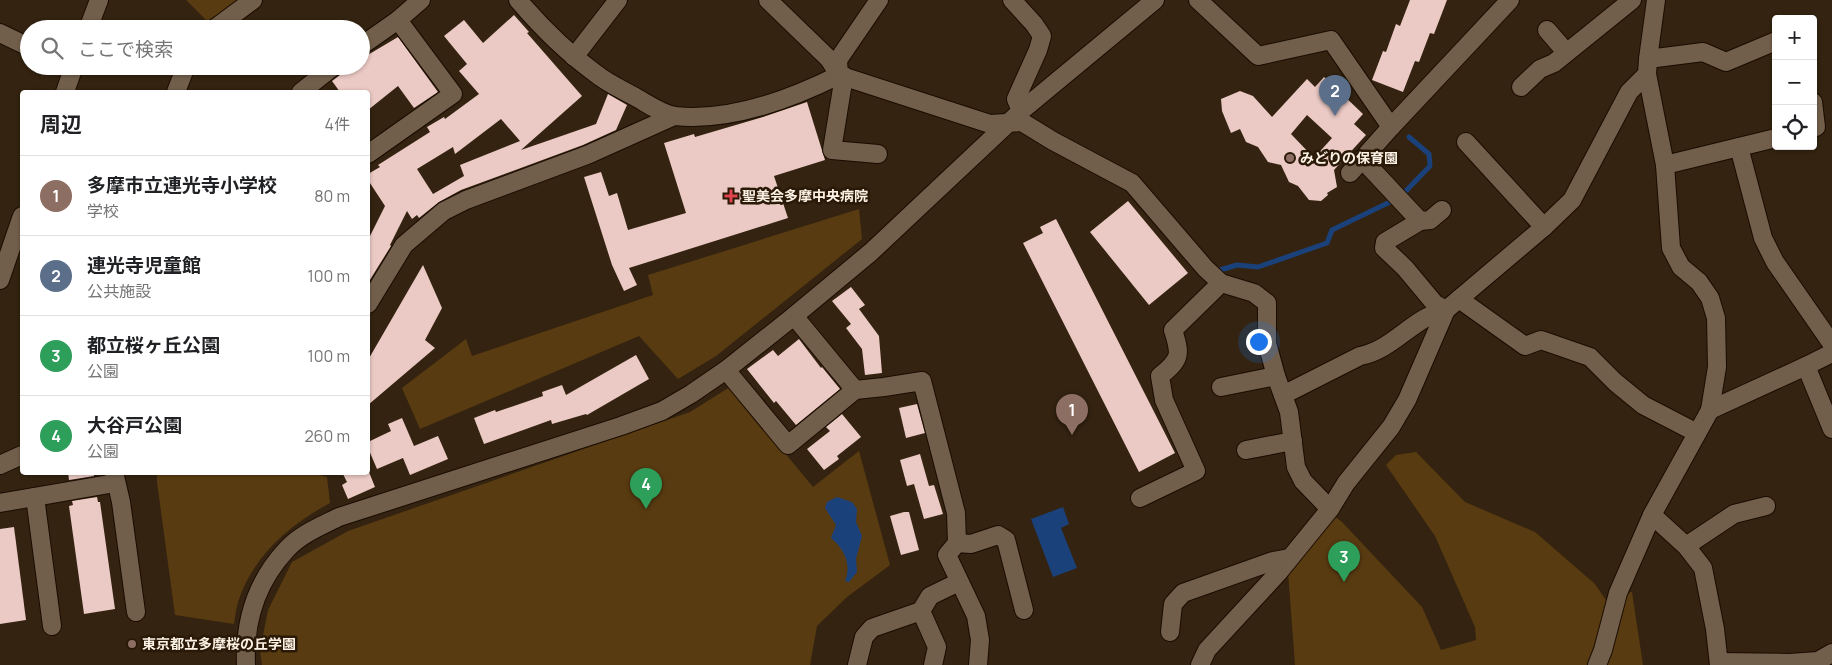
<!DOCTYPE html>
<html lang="ja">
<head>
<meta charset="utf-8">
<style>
	:root { --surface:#fff; --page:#f6f6f6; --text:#202124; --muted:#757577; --line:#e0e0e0; --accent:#80585a }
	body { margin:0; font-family:Manrope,"Noto Sans JP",sans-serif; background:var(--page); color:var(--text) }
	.controls { position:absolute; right:15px; top:15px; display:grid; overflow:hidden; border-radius:5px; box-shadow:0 1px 4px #0004 }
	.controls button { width:45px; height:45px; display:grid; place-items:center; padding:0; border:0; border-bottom:1px solid var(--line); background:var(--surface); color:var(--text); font:25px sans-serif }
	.you { position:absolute; left:1258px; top:341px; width:18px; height:18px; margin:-12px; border:4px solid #fff; border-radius:50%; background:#1a73e8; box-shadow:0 0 0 8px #1a73e833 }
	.badge { display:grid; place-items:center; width:32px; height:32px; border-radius:50%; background:var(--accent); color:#fff; font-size:16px; font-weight:700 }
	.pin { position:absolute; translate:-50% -41px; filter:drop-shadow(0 1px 2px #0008) }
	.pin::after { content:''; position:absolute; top:26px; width:18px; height:15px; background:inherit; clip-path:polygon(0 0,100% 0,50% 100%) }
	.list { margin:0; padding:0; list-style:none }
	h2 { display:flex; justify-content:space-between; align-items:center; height:65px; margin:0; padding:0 20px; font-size:21px }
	h2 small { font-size:16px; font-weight:400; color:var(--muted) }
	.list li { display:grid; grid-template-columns:32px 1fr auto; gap:15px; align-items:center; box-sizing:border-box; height:80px; padding:0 20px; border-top:1px solid var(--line) }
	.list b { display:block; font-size:19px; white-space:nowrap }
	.list p { margin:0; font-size:16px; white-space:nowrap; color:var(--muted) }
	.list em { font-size:16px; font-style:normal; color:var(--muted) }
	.icon { flex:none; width:28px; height:28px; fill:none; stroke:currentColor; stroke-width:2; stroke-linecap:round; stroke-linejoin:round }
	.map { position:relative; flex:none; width:1832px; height:665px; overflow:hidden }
	.search { position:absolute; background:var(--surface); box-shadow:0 1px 4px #0004; left:20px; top:20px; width:350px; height:55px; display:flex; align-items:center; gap:12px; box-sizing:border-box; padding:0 18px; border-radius:28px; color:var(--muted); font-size:19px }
	.panel { position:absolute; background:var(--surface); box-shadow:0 1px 4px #0004; left:20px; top:90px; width:350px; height:385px; border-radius:5px }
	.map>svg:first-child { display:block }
</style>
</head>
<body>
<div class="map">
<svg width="1832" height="665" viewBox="0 0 1832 665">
	<rect width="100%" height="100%" fill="#332310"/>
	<g fill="#593b11">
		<path d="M 186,0 L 240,0 L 207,21 Z"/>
		<path d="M 859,209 L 862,239 L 716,356 L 678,379 L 639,336 L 420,429 L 402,388 L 466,339 L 472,356 L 653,295 L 648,275 Z"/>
		<path d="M 730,387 L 813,487 L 859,451 L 890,565 L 847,597 L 817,626 L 810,665 L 262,665 L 260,651 L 268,610 L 292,562 L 348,531 L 690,412 Z"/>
		<path d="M 1416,452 L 1465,502 L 1535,532 L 1595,584 L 1606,600 L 1632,592 L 1643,665 L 1295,665 L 1288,572 L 1334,516 L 1342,522 L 1422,607 L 1441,650 L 1476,640 L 1475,627 L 1435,536 L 1386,465 L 1396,455 Z"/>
		<path d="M 157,473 L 313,473 L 327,477 L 330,503 C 289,525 253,556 238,602 C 236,609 235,617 234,624 L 175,615 L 157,482 Z"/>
	</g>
	<g fill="#1b417b">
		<path d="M 837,497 L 852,502 L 857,509 L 856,522 L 862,536 L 856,559 L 857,572 L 849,582 L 845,581 C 852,564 844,549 831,538 L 836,525 L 825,508 L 827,502 Z"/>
		<path d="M 1063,507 L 1069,524 L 1061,528 L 1077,568 L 1053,577 L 1031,519 Z"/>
	</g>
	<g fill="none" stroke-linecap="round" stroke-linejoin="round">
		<path stroke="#1b417b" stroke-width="5" d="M 1220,270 L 1237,265 L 1258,267 L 1327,243 L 1332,230 L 1392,201 L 1403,194 L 1430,166 L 1429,154 L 1409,137"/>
	</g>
	<g fill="#ebc9c4" fill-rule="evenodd">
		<path d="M 1410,0 L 1447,0 L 1434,34 L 1430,33 L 1419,62 L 1415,61 L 1403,92 L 1372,80 L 1383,51 L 1386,52 L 1396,24 L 1400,26 Z"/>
		<path d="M 514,15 L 529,32 L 527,33 L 582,96 L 521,150 L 596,124 L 608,94 L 627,105 L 616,130 L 583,145 L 461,190 L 439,202 L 419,218 L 417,215 L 412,219 L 407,211 L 390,245 L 391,246 L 368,283 L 368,240 L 385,206 L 368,180 L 368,174 L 380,167 L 378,165 L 430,132 L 427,127 L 444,117 L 445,119 L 479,94 L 459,71 L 467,64 L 444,36 L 464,20 L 483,43 ZM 501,119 L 520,141 L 460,165 L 464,176 L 433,194 L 417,169 L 453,147 L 455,154 Z"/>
		<path d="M 398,37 L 438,92 L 414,108 L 398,86 L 368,110 L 368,92 L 340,92 L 332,81 L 352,66 L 361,66 L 361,59 Z"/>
		<path d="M 1324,77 L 1330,82 L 1334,77 L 1346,89 L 1342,94 L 1363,114 L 1354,124 L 1366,135 L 1334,170 L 1337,187 L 1327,193 L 1328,195 L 1321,201 L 1309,200 L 1298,186 L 1289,182 L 1281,165 L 1268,162 L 1258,147 L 1246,142 L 1240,129 L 1231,133 L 1222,111 L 1221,99 L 1240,91 L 1253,96 L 1272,117 L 1307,79 L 1315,87 ZM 1307,115 L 1332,138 L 1314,158 L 1291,134 Z"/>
		<path d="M 807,102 L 825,160 L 774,176 L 788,218 L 629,268 L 637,285 L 624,291 L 612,265 L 584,177 L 601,172 L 609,196 L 617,193 L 628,230 L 686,213 L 664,143 L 694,134 L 695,137 L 763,117 Z"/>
		<path d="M 1128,201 L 1188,273 L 1149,305 L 1090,232 Z"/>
		<path d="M 1056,219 L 1175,453 L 1139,472 L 1023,243 L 1043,233 L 1040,227 Z"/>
		<path d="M 423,265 L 442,308 L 425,340 L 435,348 L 368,405 L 368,360 Z"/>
		<path d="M 851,287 L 865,305 L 859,309 L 879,336 L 882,373 L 865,375 L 862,349 L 846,328 L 851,324 L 832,301 Z"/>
		<path d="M 799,339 L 821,368 L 822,367 L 840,389 L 796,425 L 776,401 L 774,403 L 747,369 L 773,350 L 778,356 Z"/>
		<path d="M 636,355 L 649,379 L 587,415 L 586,414 L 552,424 L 551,420 L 484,444 L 474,418 L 495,410 L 496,412 L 543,396 L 542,392 L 562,385 L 566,395 Z"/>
		<path d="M 917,404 L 925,433 L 906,438 L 899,408 Z"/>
		<path d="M 842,414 L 861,437 L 837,456 L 839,459 L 824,470 L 807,449 L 830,431 L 826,427 Z"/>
		<path d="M 402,418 L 414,446 L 438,436 L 448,459 L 410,475 L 403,458 L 377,469 L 368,448 L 368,442 L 391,431 L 388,424 Z"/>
		<path d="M 920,454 L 929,486 L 934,485 L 943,514 L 924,519 L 914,484 L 907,486 L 900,460 Z"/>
		<path d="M 68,472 L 93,472 L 94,476 L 69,480 Z"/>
		<path d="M 342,472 L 369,472 L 375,487 L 348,499 L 342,485 L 347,482 Z"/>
		<path d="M 97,497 L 98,502 L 100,502 L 115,609 L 84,614 L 69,506 L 73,505 L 72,501 Z"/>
		<path d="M 904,512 L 909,512 L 919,550 L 901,555 L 890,516 Z"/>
		<path d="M 14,527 L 26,620 L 0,624 L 0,529 Z"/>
	</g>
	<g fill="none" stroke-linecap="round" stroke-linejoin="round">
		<defs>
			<g id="minor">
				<path d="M 518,0 C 541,27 566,52 595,73 C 607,83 623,90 637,98 C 648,104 662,114 675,116 C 730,122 791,99 839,75 L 990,124 L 1022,122 L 1053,141 L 1132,183 L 1205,268 L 1221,283 L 1254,293 L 1267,303 L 1267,343 L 1276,376 L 1289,412 L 1296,467 L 1303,481 L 1330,509"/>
				<path d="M 768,0 L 829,59 L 839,75"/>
				<path d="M 1012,0 L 1034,24 L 1042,36 L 1038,50 L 1016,99 L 1021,111"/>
				<path d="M 1198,0 L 1258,56 L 1331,40 L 1391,127"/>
				<path d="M 88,29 L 99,0"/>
				<path d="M 214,29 L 253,0"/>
				<path d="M 1547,30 L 1566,52"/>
				<path d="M 0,33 L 29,47"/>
				<path d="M 361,46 L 398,20 L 421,0"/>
				<path d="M 574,57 L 618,0"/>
				<path d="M 1648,59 L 1703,52 L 1726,62 L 1776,41"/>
				<path d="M 839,75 L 838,60 L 879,0"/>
				<path d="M 844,76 L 832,150 L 878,154"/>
				<path d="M 1521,87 L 1540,69 L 1554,63 L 1632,0"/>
				<path d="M 65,92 L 74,66"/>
				<path d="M 176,92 L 186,66"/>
				<path d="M 301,92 L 334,66"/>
				<path d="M 1813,102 L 1816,127 L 1813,127"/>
				<path d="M 1466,142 L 1544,227"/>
				<path d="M 1739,147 L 1763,238 L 1775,262 L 1832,344"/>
				<path d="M 368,154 L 453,94 L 398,20"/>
				<path d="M 1362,159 L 1420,221 L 1430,220 L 1442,210"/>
				<path d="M 1665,165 L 1776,138"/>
				<path d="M 1350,173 L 1391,127 L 1510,0"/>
				<path d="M 1420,221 L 1385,242 L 1384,248 L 1405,268 L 1435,304 L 1446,310"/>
				<path d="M 0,280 L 22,216"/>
				<path d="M 1459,299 L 1525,346 L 1541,340 L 1590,357 L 1615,382 L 1643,405 L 1697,433"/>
				<path d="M 368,304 L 404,245 L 444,211 L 466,200 L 587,155 L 674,116"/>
				<path d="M 794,316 L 855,390 L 884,387 L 922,381 L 956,513 L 957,543 L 947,555 L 976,616 L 980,640 L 978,665"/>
				<path d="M 1806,366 L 1832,429"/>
				<path d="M 726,370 L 788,445 L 855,390"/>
				<path d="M 1221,387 L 1276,376"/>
				<path d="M 1283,395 L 1360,356 C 1393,350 1413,317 1446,310"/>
				<path d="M 1710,410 L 1806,366 L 1832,353"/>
				<path d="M 1246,450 L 1293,441"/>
				<path d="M 0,465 L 22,455"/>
				<path d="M 114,472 L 121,502 L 136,612"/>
				<path d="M 35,497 L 52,626"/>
				<path d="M 1140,498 L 1196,471 L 1164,400 L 1160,376 C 1181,359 1181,355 1173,330 L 1221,283"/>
				<path d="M 0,503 L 115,483"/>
				<path d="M 1652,515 L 1686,546 L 1703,568 L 1715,629 L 1719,665"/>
				<path d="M 957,543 L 971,544 L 998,535 L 1006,540 L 1024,610"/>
				<path d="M 1686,546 L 1734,514 L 1766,506"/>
				<path d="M 921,611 L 937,647 L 933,665"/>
				<path d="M 1170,632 L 1173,604 L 1183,593 L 1273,561 L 1289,558"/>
				<path d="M 1719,662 L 1790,663 L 1818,661 L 1832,653"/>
				<path d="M 246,665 C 244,621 257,581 287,549 C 301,534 321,526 339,517 L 621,426 L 662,411 L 691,394 L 726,370 L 794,316 L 871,252 L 1021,111 L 1155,0"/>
				<path d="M 857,665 L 864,637 L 872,628 L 921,611 L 930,596 L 959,582"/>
				<path d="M 1200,665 L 1207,650 L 1278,573 L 1330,509 L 1346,483 L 1391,427 L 1407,400 L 1446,310 L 1544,227 L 1572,200 L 1629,92 L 1647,74"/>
				<path d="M 1597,665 L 1603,650 L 1618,593 L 1652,515 L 1710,410 L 1717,367 L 1716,318 L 1710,298 L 1699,282 L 1681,267 L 1671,248 L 1665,165 L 1647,74 L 1648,59 L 1656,0"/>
			</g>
		</defs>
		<use href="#minor" stroke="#1a0c00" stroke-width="20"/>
		<use href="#minor" stroke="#725f4b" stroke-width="18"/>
	</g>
	<g fill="#8d6e63" stroke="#291906" stroke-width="2">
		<circle cx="1290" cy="158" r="5"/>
		<circle cx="132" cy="644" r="5"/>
	</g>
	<path fill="#e0444e" stroke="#291906" stroke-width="2" d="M728.5 188.5h5v5h5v5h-5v5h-5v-5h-5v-5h5z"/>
	<g text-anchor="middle" stroke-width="5" stroke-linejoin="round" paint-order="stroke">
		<g font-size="14" font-weight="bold" fill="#fdf2e6" stroke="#291906" text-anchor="start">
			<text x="1300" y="163">みどりの保育園</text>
			<text x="742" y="201">聖美会多摩中央病院</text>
			<text x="142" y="649">東京都立多摩桜の丘学園</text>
		</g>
	</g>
</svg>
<div class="controls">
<button>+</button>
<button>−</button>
<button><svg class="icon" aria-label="locate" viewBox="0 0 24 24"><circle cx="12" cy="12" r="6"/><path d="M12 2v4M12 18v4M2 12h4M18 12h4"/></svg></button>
</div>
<div class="you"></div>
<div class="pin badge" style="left:1072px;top:435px;background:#8d6e63">1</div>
<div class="pin badge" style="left:1335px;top:116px;background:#5c6f8a">2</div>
<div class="pin badge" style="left:1344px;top:582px;background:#2e9e5b">3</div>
<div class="pin badge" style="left:646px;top:509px;background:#2e9e5b">4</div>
<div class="search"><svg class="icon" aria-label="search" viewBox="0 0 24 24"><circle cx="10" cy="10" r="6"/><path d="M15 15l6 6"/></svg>ここで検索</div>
<section class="panel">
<h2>周辺<small>4件</small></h2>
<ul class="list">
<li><span class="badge" style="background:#8d6e63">1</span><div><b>多摩市立連光寺小学校</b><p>学校</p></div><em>80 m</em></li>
<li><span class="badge" style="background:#5c6f8a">2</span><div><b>連光寺児童館</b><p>公共施設</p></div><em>100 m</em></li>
<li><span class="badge" style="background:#2e9e5b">3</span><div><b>都立桜ヶ丘公園</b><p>公園</p></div><em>100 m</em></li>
<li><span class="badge" style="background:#2e9e5b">4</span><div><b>大谷戸公園</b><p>公園</p></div><em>260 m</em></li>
</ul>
</section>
</div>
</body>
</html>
